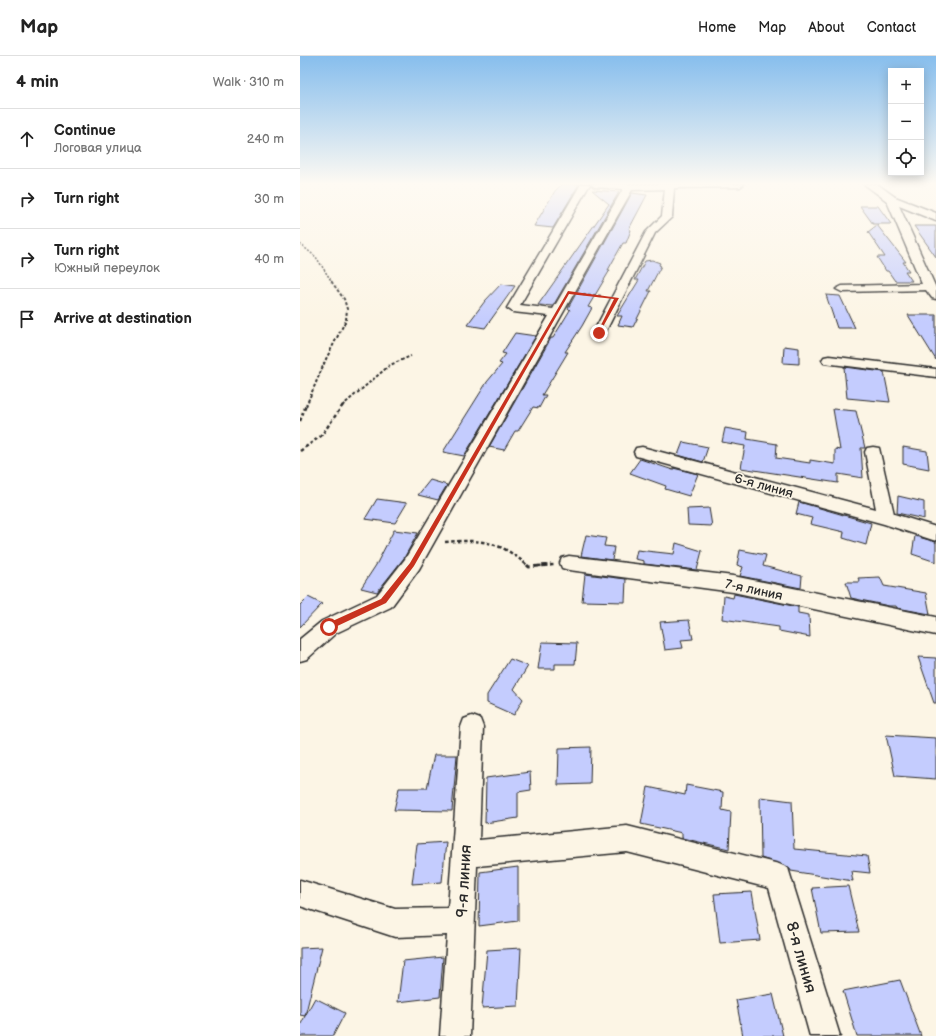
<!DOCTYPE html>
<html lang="en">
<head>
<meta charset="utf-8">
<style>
	:root { --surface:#fff; --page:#f6f6f6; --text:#222; --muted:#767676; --line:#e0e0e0 }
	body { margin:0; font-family:"Balsamiq Sans",sans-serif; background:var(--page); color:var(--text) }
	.controls { position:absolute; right:12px; top:12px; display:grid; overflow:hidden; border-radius:0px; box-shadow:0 2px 10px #0003 }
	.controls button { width:36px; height:36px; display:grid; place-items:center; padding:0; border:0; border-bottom:1px solid var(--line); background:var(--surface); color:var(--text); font:20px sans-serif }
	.stop { position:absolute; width:12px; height:12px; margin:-9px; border:3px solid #c8321e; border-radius:50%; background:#fff }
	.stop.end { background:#c8321e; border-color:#fff; box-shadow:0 1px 4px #0008 }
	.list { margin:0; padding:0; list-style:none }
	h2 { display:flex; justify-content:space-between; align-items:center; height:52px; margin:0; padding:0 16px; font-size:17px }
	h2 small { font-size:13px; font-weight:400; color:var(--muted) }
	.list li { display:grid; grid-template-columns:26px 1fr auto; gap:12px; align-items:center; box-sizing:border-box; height:60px; padding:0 16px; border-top:1px solid var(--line) }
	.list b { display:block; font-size:15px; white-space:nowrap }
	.list p { margin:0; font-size:13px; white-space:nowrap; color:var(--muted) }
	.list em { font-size:13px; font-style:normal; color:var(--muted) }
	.icon { flex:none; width:22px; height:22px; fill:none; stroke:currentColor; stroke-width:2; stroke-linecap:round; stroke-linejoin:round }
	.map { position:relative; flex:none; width:636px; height:980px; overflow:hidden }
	header { display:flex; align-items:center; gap:24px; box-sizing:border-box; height:56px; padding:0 20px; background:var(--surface); border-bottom:1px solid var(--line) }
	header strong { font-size:19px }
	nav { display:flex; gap:22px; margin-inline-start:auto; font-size:14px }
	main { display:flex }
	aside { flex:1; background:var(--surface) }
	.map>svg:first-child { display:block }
</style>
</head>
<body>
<header>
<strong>Map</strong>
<nav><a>Home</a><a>Map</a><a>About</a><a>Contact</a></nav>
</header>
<main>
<aside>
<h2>4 min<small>Walk · 310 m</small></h2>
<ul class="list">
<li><svg class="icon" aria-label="ahead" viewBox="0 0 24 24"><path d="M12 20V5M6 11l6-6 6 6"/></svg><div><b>Continue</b><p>Логовая улица</p></div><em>240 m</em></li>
<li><svg class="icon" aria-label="right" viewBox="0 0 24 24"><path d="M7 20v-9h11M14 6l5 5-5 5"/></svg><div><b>Turn right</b></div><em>30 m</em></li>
<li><svg class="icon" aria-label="right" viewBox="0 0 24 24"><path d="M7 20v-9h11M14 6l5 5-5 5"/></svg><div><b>Turn right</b><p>Южный переулок</p></div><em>40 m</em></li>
<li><svg class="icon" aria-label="arrive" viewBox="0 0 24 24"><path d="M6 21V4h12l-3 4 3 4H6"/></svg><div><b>Arrive at destination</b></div></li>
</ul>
</aside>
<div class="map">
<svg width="636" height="980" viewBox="0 0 636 980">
	<rect width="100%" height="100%" fill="#fcf5e5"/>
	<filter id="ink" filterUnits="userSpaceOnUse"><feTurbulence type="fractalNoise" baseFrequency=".025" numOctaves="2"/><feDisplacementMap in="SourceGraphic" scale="8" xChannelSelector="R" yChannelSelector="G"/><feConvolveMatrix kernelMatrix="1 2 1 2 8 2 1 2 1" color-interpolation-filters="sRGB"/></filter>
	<g filter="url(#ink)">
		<g fill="#c4ccfe" stroke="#2b2b2b">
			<path d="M 262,128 L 279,128 L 253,172 L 234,170 L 255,135 Z"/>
			<path d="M 292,134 L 319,136 L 253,250 L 238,249 L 309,148 Z"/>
			<path d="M 332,137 L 347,139 L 329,173 L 331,174 L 326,187 L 323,187 L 308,214 L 310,214 L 288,251 L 292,252 L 282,270 L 265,296 L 268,296 L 242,339 L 246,339 L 239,352 L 233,351 L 218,375 L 215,375 L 204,394 L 189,391 L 251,282 L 253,282 L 270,254 L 268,252 Z"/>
			<path d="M 560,150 L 578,150 L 591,168 L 573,168 Z"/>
			<path d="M 577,169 L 606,206 L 603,206 L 609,215 L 605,215 L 612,225 L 595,225 L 588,215 L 586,215 L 577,201 L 585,201 L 568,176 Z"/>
			<path d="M 614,170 L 636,170 L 636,201 Z"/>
			<path d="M 352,204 L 360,207 L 359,209 L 361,210 L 348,235 L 351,235 L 333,271 L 318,269 L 322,260 L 317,260 L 339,224 L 335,224 L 345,205 Z"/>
			<path d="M 201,228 L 215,230 L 185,272 L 167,269 L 185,245 Z"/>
			<path d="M 526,239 L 540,240 L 555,272 L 537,272 Z"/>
			<path d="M 608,259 L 636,259 L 636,304 Z"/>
			<path d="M 215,277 L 236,280 L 164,400 L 143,396 L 187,326 L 202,308 L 199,307 L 206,298 L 202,297 Z"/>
			<path d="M 484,290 L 499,292 L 499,308 L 483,307 Z"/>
			<path d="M 544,311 L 584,316 L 590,346 L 547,342 Z"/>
			<path d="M 533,353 L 556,355 L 565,392 L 561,392 L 563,422 L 538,418 L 538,427 L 441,412 L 445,390 L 422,386 L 425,372 L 448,376 L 447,383 L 477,388 L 476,402 L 510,407 L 510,404 L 535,408 L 535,393 L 540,394 Z"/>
			<path d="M 383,386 L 408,391 L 403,406 L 378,399 Z"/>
			<path d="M 603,391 L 627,395 L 629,413 L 603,408 Z"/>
			<path d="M 340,403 L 373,414 L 373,412 L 398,418 L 389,440 L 365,433 L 366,430 L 330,417 Z"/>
			<path d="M 130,424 L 147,429 L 138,444 L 118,439 Z"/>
			<path d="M 598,440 L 624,446 L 624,463 L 597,457 Z"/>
			<path d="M 77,443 L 107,447 L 95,467 L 65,463 Z"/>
			<path d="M 499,446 L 571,467 L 566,489 L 543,482 L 544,476 L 510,468 L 512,462 L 496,458 Z"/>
			<path d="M 409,452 L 412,470 L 388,469 L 387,453 Z"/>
			<path d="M 94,474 L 118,477 L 104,502 L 77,536 L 61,532 L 76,509 Z"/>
			<path d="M 286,479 L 306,482 L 304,490 L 314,491 L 312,504 L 281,500 Z"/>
			<path d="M 615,480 L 636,486 L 636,506 L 612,498 Z"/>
			<path d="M 376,487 L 402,495 L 397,514 L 344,508 L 344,505 L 335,503 L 337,494 L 374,498 Z"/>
			<path d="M 440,494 L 466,499 L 463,510 L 502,520 L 501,532 L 440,520 L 443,511 L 437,509 Z"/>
			<path d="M 285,518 L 326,523 L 325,546 L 282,545 Z"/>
			<path d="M 580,521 L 584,530 L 626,537 L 630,558 L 597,552 L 596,550 L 589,550 L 551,542 L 546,526 L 560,526 L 558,522 Z"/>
			<path d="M 434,538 L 498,551 L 498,557 L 509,559 L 510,581 L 479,575 L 479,571 L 422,563 L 424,540 L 433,542 Z"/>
			<path d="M 8,541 L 22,548 L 0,571 L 0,549 Z"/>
			<path d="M 389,564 L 393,583 L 381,584 L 383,592 L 365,594 L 360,566 Z"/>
			<path d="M 242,586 L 277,587 L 275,608 L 255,608 L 255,613 L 238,613 Z"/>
			<path d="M 618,601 L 636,602 L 636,647 L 634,647 Z"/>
			<path d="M 210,603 L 228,610 L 214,633 L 223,643 L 214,659 L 187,647 L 187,639 Z"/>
			<path d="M 586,679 L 636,682 L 636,723 L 595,720 Z"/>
			<path d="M 291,691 L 290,728 L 258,729 L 259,692 Z"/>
			<path d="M 134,699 L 157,699 L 152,755 L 94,754 L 99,732 L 127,732 Z"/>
			<path d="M 230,716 L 231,734 L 218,736 L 218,762 L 185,767 L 186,722 Z"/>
			<path d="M 386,729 L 423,736 L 422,754 L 431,756 L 429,793 L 382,782 L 382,777 L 341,768 L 348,731 L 385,739 Z"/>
			<path d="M 460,741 L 492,745 L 494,793 L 567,800 L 570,817 L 551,815 L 553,825 L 491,815 L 489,811 L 461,802 Z"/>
			<path d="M 146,786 L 142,826 L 112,828 L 117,788 Z"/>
			<path d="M 218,811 L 218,865 L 179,870 L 180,816 Z"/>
			<path d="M 548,830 L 559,876 L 521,877 L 512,832 Z"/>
			<path d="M 452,836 L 460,884 L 420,887 L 414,838 Z"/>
			<path d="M 22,891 L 5,960 L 15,942 L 45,957 L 33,980 L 0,980 L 0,970 L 5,960 L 0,959 L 0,892 Z"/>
			<path d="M 221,892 L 218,950 L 182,952 L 187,894 Z"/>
			<path d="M 143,901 L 140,941 L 98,946 L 103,905 Z"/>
			<path d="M 600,924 L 621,980 L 557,980 L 543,935 Z"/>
			<path d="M 473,938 L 483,980 L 443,980 L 436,944 Z"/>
		</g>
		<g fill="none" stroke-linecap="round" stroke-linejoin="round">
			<defs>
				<g id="minor">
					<path d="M 281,128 L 290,128 L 220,249 L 253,253 L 323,133 L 295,131 L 291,128 L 444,128 L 440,131 L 374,132 L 372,161 L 355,177 L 305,277 L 299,281 L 293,277 L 346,176 L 362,160 L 365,133 L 332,134 L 119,513 L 91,551 L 36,577 L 7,603 L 0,605 L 0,583 L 22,565 L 77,539 L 105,503 L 249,260 L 213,256 L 207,252 Z"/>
					<path d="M 591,140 L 596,143 L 636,232 L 636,243 L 632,242 L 626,234 L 542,236 L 536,233 L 542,230 L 622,228 L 586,143 Z"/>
					<path d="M 529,300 L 636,313 L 636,321 L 524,307 L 522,304 L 524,301 Z"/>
					<path d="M 342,391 L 576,453 L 565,396 L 567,392 L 573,391 L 579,392 L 594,458 L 636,471 L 636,485 L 584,468 L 336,400 L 334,396 L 336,392 Z"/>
					<path d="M 269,500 L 433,520 L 636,561 L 636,579 L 433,536 L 269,514 L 262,512 L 260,507 L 262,502 Z"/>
					<path d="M 172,660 L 180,663 L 183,671 L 179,784 L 327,770 L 479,808 L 488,812 L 540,980 L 510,980 L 469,832 L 327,796 L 177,810 L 170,980 L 140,980 L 147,879 L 95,881 L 0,850 L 0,824 L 95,853 L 148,852 L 161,671 L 164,663 Z"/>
				</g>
				<path id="secondary" d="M 564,128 L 577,128 L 595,141 L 636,157 L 636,165 L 587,145 Z"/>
			</defs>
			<use href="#minor" stroke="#2b2b2b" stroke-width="3"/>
			<use href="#secondary" stroke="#2b2b2b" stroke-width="3"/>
			<path stroke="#2b2b2b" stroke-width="1.5" stroke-dasharray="2 1.5" stroke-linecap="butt" d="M 0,188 L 16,201 L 32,226"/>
			<g stroke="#2b2b2b" stroke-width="2" stroke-dasharray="3 2" stroke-linecap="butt">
				<path d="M 283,238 L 303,240"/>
				<path d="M 6,350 L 26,303 L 46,264 L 47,253 L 44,243 L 31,225"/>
				<path d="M 42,350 L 90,309 L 111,300"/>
			</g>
			<g stroke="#2b2b2b" stroke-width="2.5" stroke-dasharray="3.5 2.5" stroke-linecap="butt">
				<path d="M 0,365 L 6,349"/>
				<path d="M 0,395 L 21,380 L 43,349"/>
				<path d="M 145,486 C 182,483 200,485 228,510"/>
				<path d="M 238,510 L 254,509"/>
			</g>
			<path stroke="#2b2b2b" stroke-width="3" stroke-dasharray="4.5 3.5" stroke-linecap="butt" d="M 227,509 L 229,511 L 251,509"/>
			<use href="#minor" fill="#fcf5e5" fill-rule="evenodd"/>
			<use href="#secondary" fill="#fcf5e5" fill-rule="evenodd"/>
		</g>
	</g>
	<linearGradient id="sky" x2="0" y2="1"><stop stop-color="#87beed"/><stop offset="0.48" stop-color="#fefaf3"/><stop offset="1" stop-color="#fefaf3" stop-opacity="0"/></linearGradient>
	<rect width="636" height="266" fill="url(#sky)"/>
	<path fill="#c8321e" d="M 268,235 L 319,242 L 299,278 L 297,277 L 314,243 L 269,238 L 114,510 L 86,547 L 31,573 L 26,573 L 26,568 L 81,543 L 110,507 Z"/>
	<g text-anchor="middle" stroke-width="3.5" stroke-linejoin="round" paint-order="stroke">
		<g font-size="13" fill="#2b2b2b" stroke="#fcf5e5">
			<text transform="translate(464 429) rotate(15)" y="5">6-я линия</text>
			<text transform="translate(454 533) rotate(12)" y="5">7-я линия</text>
		</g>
		<g font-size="16" fill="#2b2b2b" stroke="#fcf5e5">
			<text transform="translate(163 825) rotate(-87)" y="6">9-я линия</text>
			<text transform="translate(502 901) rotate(74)" y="6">8-я линия</text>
		</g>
	</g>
</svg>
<div class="controls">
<button>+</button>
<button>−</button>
<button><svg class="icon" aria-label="locate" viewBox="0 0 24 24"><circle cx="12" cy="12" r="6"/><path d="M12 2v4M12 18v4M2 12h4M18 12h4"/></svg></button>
</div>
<div class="stop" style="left:29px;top:571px"></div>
<div class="stop end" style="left:299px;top:277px"></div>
</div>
</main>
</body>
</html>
